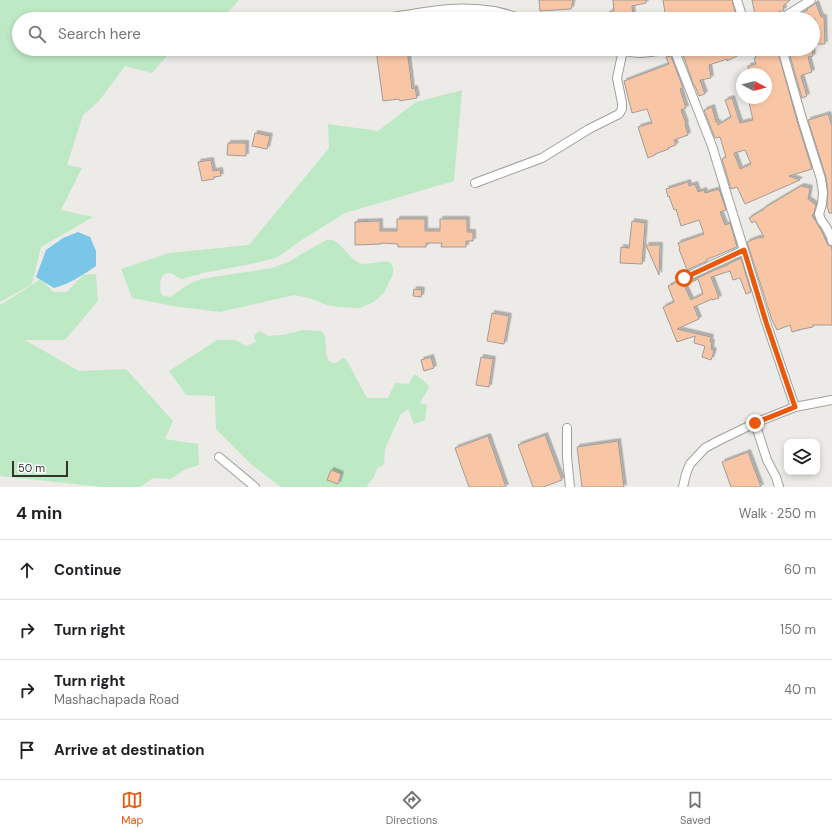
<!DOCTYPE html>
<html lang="en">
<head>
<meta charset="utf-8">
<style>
	:root { --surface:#fff; --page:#f2f2f2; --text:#202124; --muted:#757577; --line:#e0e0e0; --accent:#ea580c }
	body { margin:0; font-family:"DM Sans",sans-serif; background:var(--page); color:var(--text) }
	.controls { position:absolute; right:12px; bottom:12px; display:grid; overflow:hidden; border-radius:8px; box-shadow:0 2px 6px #0003 }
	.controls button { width:36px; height:36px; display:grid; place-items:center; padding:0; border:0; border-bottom:1px solid var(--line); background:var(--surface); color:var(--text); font:20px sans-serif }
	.compass { position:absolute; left:736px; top:68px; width:36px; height:36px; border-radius:50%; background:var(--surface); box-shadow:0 2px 6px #0003; rotate:97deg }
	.scale { position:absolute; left:12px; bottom:10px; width:56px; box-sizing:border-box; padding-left:4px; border:2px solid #323230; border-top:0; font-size:11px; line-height:14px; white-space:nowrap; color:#323230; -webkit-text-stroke:3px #fff; paint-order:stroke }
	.stop { position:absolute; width:12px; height:12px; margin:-9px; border:3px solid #ea580c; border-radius:50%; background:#fff }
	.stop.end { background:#ea580c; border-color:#fff; box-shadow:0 1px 4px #0008 }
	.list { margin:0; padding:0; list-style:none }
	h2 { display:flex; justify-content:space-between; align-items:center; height:52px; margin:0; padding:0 16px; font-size:17px }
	h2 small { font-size:13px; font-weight:400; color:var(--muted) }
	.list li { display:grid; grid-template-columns:26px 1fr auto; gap:12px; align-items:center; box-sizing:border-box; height:60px; padding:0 16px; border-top:1px solid var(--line) }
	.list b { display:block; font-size:15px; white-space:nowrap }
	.list p { margin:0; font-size:13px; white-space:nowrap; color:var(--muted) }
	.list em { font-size:13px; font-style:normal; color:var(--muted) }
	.icon { flex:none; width:22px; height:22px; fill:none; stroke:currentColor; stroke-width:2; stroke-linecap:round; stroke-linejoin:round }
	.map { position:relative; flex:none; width:832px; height:487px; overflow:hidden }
	.search { position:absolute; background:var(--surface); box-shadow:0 2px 6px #0003; left:12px; right:12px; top:12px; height:44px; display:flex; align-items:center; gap:10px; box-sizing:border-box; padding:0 14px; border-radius:22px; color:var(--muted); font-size:15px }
	.sheet { height:292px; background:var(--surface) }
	nav { display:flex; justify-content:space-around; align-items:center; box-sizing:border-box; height:56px; border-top:1px solid var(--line); background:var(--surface); font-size:11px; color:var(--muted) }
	nav a { display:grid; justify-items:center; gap:2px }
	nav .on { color:var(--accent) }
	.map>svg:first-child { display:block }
</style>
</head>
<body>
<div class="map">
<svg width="832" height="487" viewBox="0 0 832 487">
	<defs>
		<filter id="shadow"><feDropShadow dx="2.5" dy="-2.5" stdDeviation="0" flood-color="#0004"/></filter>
	</defs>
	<rect width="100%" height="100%" fill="#ecebe7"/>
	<g fill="#bee9c5">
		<path d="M 0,0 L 239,0 L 221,19 L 19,19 L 19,49 L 173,49 L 152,73 L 125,66 L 99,101 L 83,115 L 67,165 L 82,168 L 61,210 L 93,217 L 41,247 L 32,284 L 0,302 Z"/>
		<path d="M 462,90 L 454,181 L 345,213 L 300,241 L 281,255 L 275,258 L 251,264 L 203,273 L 182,279 C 178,278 174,274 170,273 C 158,273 160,286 161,294 L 164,296 L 170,297 L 189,284 L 201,279 L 272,268 L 288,262 L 326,240 C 327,240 332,240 332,240 C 341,242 349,258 359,263 C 367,266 380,260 390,262 L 393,267 L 393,274 L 384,293 L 374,302 L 360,308 L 339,307 L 327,305 L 309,298 L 294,295 L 220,312 L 173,306 L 132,298 L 121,269 L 169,253 L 249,245 L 329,148 L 328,124 L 378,131 L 416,102 Z"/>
		<path d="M 96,274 L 98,301 L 65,340 L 25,340 L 79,371 L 126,369 L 173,421 L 165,439 L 198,444 L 199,465 L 186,469 L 170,479 L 153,478 L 140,487 L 102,487 L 0,476 L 0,305 L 41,279 L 53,292 L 67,292 L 83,275 Z"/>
		<path d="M 302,330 L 321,331 C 323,333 324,333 325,336 C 327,343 323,362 334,363 C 338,363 340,360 342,358 L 346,359 L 367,398 L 388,398 L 395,383 L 409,384 L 414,374 L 423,380 L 429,387 L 420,403 L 427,405 L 425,420 L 414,424 L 408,409 L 401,414 L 392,433 L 385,449 L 384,464 L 377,469 L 374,477 L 366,487 L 281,487 L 252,465 L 216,429 L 215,396 L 186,395 L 169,371 L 217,340 L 235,340 L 246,346 L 256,342 L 254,335 L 260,331 L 268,336 L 282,335 Z"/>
	</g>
	<path fill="#79c6e8" d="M 78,232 L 90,237 L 96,251 L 96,266 C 83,275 69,284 54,288 L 36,277 L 46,250 L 63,238 Z"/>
	<g fill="#f8c6a5" stroke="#a09c9a" fill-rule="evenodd" filter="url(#shadow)">
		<path d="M 539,0 L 573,0 L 571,9 L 540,11 Z"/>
		<path d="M 613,0 L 646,0 L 646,3 L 632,6 L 633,17 L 611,19 L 610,11 L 614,11 Z"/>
		<path d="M 663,0 L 732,0 L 737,19 L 666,19 Z"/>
		<path d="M 752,0 L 790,0 L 783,6 L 784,10 L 775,13 L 776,16 L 770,19 L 756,19 Z"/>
		<path d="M 816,3 L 821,17 L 824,17 L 825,44 L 815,44 L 815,19 L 798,19 L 796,16 L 808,10 L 807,9 Z"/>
		<path d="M 381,49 L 407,49 L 412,89 L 415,88 L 417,98 L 400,101 L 399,99 L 383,101 L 376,50 Z"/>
		<path d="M 681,49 L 707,49 L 708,54 L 724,49 L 736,49 L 739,55 L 727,61 L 727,59 L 709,65 L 711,78 L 700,80 L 705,94 L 699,96 L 695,86 L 694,86 Z"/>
		<path d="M 754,49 L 777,49 L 798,124 L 812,169 L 789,176 L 800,180 L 745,204 L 737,187 L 731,189 L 722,159 L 726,157 L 720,137 L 715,138 L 704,110 L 712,107 L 716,122 L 718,122 L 718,125 L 731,117 L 725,100 L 732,98 L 740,123 L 753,120 L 748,98 L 766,98 L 766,74 L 749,74 L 748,66 L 756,64 L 754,58 L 756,58 ZM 745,150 L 751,164 L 740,169 L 734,153 Z"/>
		<path d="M 788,49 L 812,49 L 813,56 L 808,57 L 812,72 L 802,75 L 802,76 L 801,76 L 807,96 L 802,98 Z"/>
		<path d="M 671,56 L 683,88 L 680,89 L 686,108 L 681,110 L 686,124 L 685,124 L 688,135 L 674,140 L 676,145 L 668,148 L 669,149 L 655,154 L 655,155 L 648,158 L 638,127 L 652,123 L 647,109 L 632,113 L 624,81 L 669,64 L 666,57 Z"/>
		<path d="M 828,114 L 832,126 L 832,213 L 829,213 L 827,205 L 828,192 L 826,177 L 808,120 Z"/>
		<path d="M 255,133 L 270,136 L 267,149 L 252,146 Z"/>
		<path d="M 228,143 L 246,143 L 246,156 L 227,155 Z"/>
		<path d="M 211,160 L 213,171 L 220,170 L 221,176 L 214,177 L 214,179 L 202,181 L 198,162 Z"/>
		<path d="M 688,182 L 689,186 L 695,184 L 698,192 L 704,190 L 705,193 L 719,189 L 726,210 L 720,212 L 725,225 L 730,223 L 737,247 L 706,260 L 707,261 L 687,270 L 679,249 L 680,248 L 678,243 L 704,234 L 699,220 L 681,226 L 676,209 L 674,210 L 669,196 L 668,197 L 666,189 Z"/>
		<path d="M 801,186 L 810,188 L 808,199 L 816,205 L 814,213 L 812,216 L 813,217 L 813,218 L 815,220 L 821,230 L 828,245 L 831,246 L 832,250 L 832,325 L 813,325 L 813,327 L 798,330 L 799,330 L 792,332 L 790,325 L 777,330 L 772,320 L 747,242 L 757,238 L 764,237 L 755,221 L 752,223 L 749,218 L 764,209 L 764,208 Z"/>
		<path d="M 397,219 L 425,219 L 425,231 L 440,231 L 440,219 L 467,219 L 467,232 L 473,232 L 473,241 L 466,241 L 466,247 L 441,247 L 442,243 L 426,243 L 426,247 L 398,247 L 398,244 L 381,243 L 381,244 L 355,245 L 355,222 L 380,221 L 380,231 L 397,231 Z"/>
		<path d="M 632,221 L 645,223 L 642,264 L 620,263 L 621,247 L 629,248 Z"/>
		<path d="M 646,245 L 660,245 L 659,275 Z"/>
		<path d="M 741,258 L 751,292 L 746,294 L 740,278 L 733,280 L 730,271 L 711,277 L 719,298 L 712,300 L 712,299 L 694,307 L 699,319 L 677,329 L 711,337 L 710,342 L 712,342 L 711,349 L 714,351 L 711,360 L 702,357 L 705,346 L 694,343 L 695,336 L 677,342 L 663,307 L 674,302 L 668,286 L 680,281 L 683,283 L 691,300 L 703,294 L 698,279 L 692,282 L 691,281 L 717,269 L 728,265 L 728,264 Z"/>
		<path d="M 414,289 L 422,290 L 421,297 L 413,296 Z"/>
		<path d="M 492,313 L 509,316 L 504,344 L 487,341 Z"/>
		<path d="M 431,357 L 434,368 L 424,371 L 421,360 Z"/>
		<path d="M 481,357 L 493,359 L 489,387 L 476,385 Z"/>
		<path d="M 545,435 L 562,480 L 543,487 L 533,487 L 518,445 Z"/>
		<path d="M 488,436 L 506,487 L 469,487 L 455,448 Z"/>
		<path d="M 618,441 L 624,487 L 582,487 L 577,447 Z"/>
		<path d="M 748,452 L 761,487 L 731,487 L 722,462 Z"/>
		<path d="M 331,470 L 341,474 L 338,484 L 327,480 Z"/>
	</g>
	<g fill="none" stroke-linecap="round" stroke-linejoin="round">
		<defs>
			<g id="minor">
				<path d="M 737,0 L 743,19"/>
				<path d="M 393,17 C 429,11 458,5 494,11 C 503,13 512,15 521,19"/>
				<path d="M 781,19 L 811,0"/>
				<path d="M 621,49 C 637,56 652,52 668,49"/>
				<path d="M 674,49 L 712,146 L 766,322 L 795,407"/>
				<path d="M 782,49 L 803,122 L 821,179 L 823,193 L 822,204 L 819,214 L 821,220 L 826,227 L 831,237 L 832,241"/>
				<path d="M 475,183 L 542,158 L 589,129 L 619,114 L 622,109 L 622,103 L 617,78 L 623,50"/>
				<path d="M 684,278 L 744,250"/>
				<path d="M 755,423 L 767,460 L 776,477 L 779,487"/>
				<path d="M 567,428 L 567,457 L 570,487"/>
				<path d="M 219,457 L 255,487"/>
				<path d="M 683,487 L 686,474 L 690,464 L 705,448 L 718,441 L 755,423 L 795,407 L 832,400"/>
			</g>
		</defs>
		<use href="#minor" stroke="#a1a19c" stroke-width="10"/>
		<use href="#minor" stroke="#fff" stroke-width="8"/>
	</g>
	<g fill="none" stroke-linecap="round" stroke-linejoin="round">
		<path stroke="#ea580c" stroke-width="5" d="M 684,278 L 744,250 L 766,322 L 795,407 L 755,423"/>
	</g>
</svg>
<div class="controls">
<button><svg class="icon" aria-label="layers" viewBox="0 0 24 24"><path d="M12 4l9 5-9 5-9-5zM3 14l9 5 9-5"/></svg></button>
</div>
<svg class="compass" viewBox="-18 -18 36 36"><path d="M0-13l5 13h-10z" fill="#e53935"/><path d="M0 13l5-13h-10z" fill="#757577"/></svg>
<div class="scale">50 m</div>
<div class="stop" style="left:684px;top:278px"></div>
<div class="stop end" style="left:755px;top:423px"></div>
<div class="search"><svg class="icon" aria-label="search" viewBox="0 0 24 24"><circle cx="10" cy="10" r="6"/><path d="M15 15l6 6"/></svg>Search here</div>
</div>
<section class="sheet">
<h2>4 min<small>Walk · 250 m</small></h2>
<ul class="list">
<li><svg class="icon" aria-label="ahead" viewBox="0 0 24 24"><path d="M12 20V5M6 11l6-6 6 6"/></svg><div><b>Continue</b></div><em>60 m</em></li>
<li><svg class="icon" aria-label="right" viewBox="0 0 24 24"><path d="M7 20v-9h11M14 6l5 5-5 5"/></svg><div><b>Turn right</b></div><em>150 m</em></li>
<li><svg class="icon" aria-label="right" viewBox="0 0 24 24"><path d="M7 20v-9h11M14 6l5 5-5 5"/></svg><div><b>Turn right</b><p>Mashachapada Road</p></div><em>40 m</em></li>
<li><svg class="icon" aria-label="arrive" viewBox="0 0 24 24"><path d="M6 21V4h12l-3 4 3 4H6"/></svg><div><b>Arrive at destination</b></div></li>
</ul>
</section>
<nav>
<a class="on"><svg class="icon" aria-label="map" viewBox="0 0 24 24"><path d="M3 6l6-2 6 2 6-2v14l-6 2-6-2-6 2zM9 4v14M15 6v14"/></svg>Map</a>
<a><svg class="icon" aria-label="directions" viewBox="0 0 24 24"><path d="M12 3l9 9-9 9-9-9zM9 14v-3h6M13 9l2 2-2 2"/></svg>Directions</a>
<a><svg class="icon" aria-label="saved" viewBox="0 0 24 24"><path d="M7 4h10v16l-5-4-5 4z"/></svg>Saved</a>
</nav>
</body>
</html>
